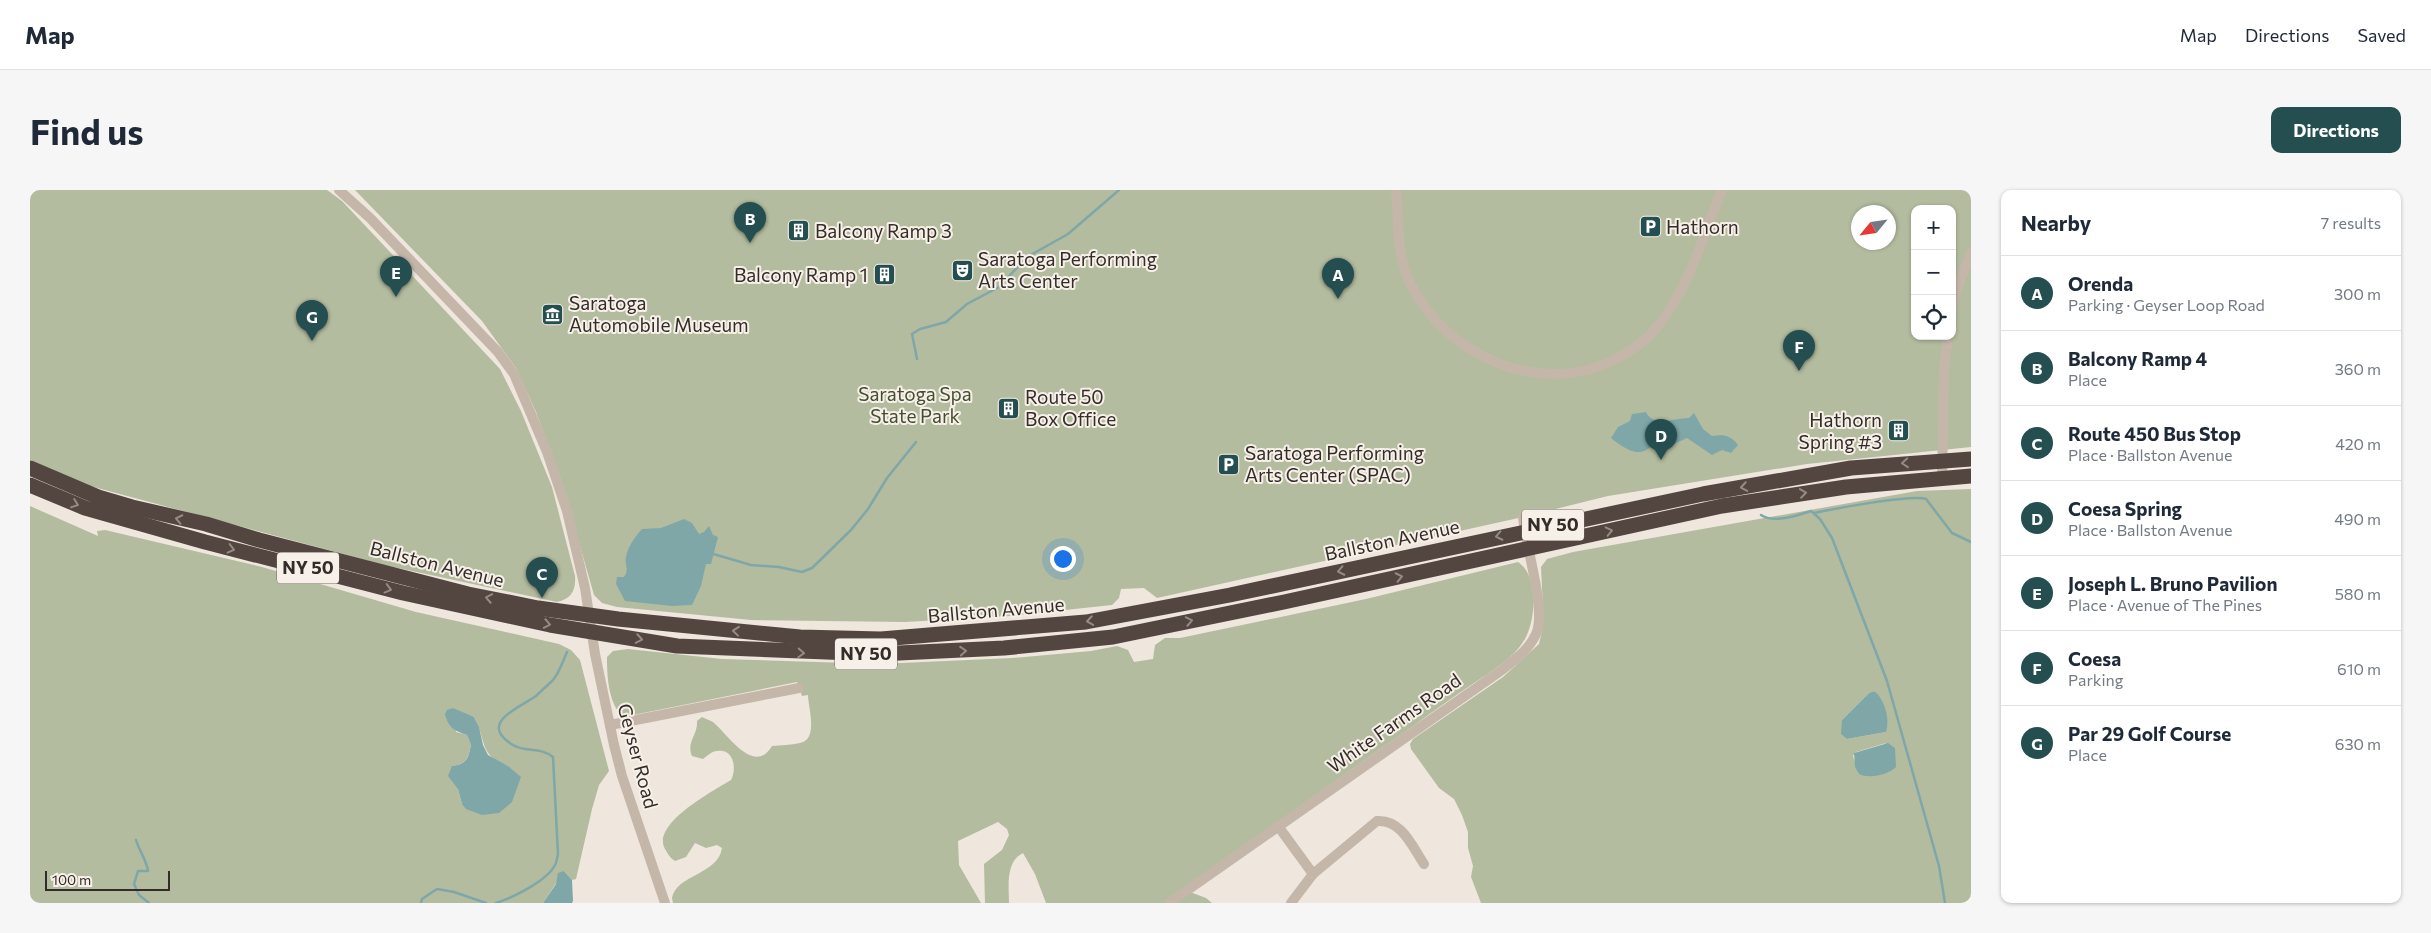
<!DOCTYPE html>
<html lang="en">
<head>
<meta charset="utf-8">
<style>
	:root { --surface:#fff; --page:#f6f6f7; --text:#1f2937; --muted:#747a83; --line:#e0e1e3; --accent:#244e50 }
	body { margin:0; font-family:Commissioner,sans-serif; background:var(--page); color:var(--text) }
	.controls { position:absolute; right:15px; top:15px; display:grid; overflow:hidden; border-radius:10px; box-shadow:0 1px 4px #0004 }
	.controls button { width:45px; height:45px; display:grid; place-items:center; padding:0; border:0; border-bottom:1px solid var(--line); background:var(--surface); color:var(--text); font:25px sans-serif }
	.compass { position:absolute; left:1821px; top:15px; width:45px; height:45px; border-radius:50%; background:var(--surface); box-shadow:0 1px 4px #0004; rotate:241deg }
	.scale { position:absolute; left:15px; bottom:12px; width:125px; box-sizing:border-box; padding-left:5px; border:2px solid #342c29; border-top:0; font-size:14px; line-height:18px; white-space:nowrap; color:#342c29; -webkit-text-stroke:4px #f7f0e8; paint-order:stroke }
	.you { position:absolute; left:1032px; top:368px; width:18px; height:18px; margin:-12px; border:4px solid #fff; border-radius:50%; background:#1a73e8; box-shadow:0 0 0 8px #1a73e833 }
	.badge { display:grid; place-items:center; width:32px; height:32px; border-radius:50%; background:var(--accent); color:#fff; font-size:16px; font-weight:700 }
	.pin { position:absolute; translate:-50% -41px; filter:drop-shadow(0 1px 2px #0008) }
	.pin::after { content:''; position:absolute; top:26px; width:18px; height:15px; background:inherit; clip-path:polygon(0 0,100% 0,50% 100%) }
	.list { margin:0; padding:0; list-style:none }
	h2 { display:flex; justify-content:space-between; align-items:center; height:65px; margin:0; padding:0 20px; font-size:21px }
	h2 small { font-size:16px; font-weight:400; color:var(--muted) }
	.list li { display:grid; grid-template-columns:32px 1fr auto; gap:15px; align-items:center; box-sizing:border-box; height:75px; padding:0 20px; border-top:1px solid var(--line) }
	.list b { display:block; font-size:19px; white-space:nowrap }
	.list p { margin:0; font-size:16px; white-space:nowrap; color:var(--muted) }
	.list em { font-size:16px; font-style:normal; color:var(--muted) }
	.icon { flex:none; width:28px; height:28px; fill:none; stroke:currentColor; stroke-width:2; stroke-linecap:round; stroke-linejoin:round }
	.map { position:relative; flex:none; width:1941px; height:713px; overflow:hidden; border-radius:10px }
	header { display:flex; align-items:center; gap:30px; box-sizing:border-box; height:70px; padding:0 25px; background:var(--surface); border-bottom:1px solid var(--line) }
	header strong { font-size:24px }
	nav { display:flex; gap:28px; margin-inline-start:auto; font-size:18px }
	.intro { display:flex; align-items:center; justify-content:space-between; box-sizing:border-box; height:120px; padding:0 30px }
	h1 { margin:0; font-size:35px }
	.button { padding:12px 22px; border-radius:10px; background:var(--accent); color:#fff; font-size:18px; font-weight:700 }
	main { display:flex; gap:30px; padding:0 30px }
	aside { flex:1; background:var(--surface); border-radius:10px; box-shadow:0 1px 4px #0004 }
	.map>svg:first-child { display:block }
</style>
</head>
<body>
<header>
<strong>Map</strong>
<nav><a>Map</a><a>Directions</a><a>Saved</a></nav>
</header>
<div class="intro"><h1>Find us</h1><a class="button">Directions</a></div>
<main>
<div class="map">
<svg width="1941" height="713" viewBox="0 0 1941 713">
	<rect width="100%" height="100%" fill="#efe6dd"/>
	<g fill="#b3bc9f" fill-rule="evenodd">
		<path d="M 0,0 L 297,0 L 312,11 L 470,179 L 491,221 L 522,297 L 545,386 C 546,401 541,409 527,412 L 354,375 L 60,296 L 13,277 L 0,270 Z"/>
		<path d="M 325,0 L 1941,0 L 1941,257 L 1777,274 L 1578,306 L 1493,327 L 1127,408 L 1114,398 L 1091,399 L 1089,408 L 1082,415 L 980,426 L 875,432 L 721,430 L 587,417 L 572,413 L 564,405 L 532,293 L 506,222 L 486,178 L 452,131 ZM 1885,19 L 1922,19 L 1922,146 L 1885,146 ZM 1828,22 L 1858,22 L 1858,52 L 1828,52 Z"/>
		<path d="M 1941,299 L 1941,713 L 1451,713 L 1441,687 L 1443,676 L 1438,658 L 1438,642 L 1432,625 L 1424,609 L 1409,598 L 1381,559 L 1380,554 L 1383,549 L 1473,487 L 1509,454 L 1512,441 L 1513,419 L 1511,377 L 1517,369 L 1543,362 L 1887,301 ZM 1844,501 C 1857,510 1857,528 1856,542 L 1817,549 L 1812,530 L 1839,503 ZM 1856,553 L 1829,584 L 1823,566 L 1826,562 Z"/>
		<path d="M 0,316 L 68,346 L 67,341 L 75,340 L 232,377 L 386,422 L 529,454 L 541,460 L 550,470 L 579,581 L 569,595 L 562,619 L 546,689 L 542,690 L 534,681 L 513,713 L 0,713 ZM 432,524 L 444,527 C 457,550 448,565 478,576 L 432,614 L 422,576 C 437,574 438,568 441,555 L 437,545 L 426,542 Z"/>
		<path d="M 1488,372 C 1509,386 1506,429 1495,449 C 1483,469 1462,481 1444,493 C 1423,507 1402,522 1382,537 C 1306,590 1231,643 1160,702 L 1176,708 L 1182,713 L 1016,713 L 1005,684 L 993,663 C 975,672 979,697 979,713 L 955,713 L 954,674 L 972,660 L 979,645 L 977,639 L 968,632 L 928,651 L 929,675 L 951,713 L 643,713 L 642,708 C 647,684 688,685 692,658 L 687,655 L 676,658 L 665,653 L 656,667 L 645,671 C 640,668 638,664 635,659 C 621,634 683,601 701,590 C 707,579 704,558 687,561 C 682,561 677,566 673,569 L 662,566 C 656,552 668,545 667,531 L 672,527 C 675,529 680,530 683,532 C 696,542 724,587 742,556 C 751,555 761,555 770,553 C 789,549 778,517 778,505 L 772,506 L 767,492 L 598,526 L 590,524 C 578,509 577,485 577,467 L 583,461 L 598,459 L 692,469 L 849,474 L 982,468 L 1061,461 L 1087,456 L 1098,460 L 1104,472 L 1123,469 L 1125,455 L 1135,448 L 1150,448 L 1336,409 Z"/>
	</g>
	<g fill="#7fa7a8">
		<path d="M 1616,222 C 1624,238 1644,228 1659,228 L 1664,223 L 1673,239 L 1682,246 C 1693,244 1701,245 1708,255 L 1701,263 L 1692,260 L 1682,265 L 1657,248 L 1642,255 C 1614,244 1622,281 1581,248 L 1588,237 L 1600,231 L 1602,224 Z"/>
		<path d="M 654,329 L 662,333 L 669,344 L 674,342 L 679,336 L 683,345 L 688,347 L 681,374 L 676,374 L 671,396 L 662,415 L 642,416 L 595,411 L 586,394 L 587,387 L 594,387 C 600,379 594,375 596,367 C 598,356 605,347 612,339 L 631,338 Z"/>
		<path d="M 1844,501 C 1855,508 1860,530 1856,542 L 1817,549 L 1811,544 L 1812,530 L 1839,503 Z"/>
		<path d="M 423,518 L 444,527 L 449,537 L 453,555 L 458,565 L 478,576 L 491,587 L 482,612 L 469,623 L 452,625 L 436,619 L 432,614 L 428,599 L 418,586 L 422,576 C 437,574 438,569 441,555 L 437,545 C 424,541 418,537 415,524 L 417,520 Z"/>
		<path d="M 1858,553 L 1865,558 L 1866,577 C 1858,585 1839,589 1829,584 L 1825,577 L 1824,563 Z"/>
		<path d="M 534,681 L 542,690 L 543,711 L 542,713 L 513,713 L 526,694 L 528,683 Z"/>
	</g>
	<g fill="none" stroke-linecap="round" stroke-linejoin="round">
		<g stroke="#7fa7a8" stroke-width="2.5">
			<path d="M 887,169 L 882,144 L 890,139 L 916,132 L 937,114 L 969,97 L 997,67 L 1038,44 L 1089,0"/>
			<path d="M 1784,323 C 1803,319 1882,304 1896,309 L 1922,343 L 1941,352"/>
			<path d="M 1731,325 C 1744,334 1768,325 1781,321 L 1790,329 L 1802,348 L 1857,491 L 1909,676 L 1915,713"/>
			<path d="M 680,363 L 721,375 L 749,377 L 772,382 L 782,378 L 821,340 L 838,319 L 857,288 L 886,252"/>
			<path d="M 106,650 C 109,660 118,674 118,681 L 108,681 L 104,694 L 109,705 L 119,713"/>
			<path d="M 391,713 L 392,709 L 407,699 L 424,702 L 456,713"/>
			<path d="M 466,713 C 482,708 517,691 525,675 C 527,672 527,667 528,664 L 523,567 C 509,556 496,563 483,555 C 447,533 489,518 506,506 C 511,501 518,495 523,490 C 529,483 533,471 537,462"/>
		</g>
		<g stroke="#c5b6aa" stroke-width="10">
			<path d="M 309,0 L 340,28 L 468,162 L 484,184 L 517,262 L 537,321 L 555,398 L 565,464 L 584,555 L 592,586 L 635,713"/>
			<path d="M 1366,0 C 1369,31 1366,65 1380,93 C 1416,167 1514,210 1589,167 C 1600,161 1611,154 1620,145 C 1658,105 1671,50 1692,0"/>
			<path d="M 1922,122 L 1926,101 L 1941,63"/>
			<path d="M 1912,288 L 1914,178 L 1918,146"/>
			<path d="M 580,535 L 769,498"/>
			<path d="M 1248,636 L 1283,684 L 1261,713"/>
			<path d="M 1283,684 L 1347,631 C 1371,629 1382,656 1394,674"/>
			<path d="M 1139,713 L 1472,480 C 1485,469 1499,460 1506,444 C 1517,421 1495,355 1493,327"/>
		</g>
		<g stroke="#534641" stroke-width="15">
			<path d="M 0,278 L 68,307 L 102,317 L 176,334 L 229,350 L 438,404 L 508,418 L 588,429 L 770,447 L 851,449 L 1056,432 L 1200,405 L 1673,304 L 1821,278 L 1941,269"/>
			<path d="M 0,295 L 55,318 L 175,352 L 373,403 L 520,435 L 647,456 L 848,464 L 974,458 L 1083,447 L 1254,412 L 1692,316 L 1816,297 L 1941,286"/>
		</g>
	</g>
	<defs><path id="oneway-chevron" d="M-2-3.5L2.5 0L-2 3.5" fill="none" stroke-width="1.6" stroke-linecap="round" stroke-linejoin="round" transform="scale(1.25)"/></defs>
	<g stroke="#958a84">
		<use href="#oneway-chevron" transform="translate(1875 273) rotate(175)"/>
		<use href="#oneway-chevron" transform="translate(1714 297) rotate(170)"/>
		<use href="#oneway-chevron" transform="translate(1773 303) rotate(-8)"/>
		<use href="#oneway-chevron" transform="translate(45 314) rotate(21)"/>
		<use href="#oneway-chevron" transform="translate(149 329) rotate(-168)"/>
		<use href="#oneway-chevron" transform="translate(1579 341) rotate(-13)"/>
		<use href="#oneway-chevron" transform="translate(1469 346) rotate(168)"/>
		<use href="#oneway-chevron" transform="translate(201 359) rotate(14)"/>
		<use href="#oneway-chevron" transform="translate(1311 381) rotate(168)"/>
		<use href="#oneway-chevron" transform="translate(1369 387) rotate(-12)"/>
		<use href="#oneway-chevron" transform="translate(358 399) rotate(15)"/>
		<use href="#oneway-chevron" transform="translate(459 408) rotate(-169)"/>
		<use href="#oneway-chevron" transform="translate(1060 431) rotate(171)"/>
		<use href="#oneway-chevron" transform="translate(1159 431) rotate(-11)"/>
		<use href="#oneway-chevron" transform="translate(517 434) rotate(11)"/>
		<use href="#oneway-chevron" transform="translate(706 441) rotate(-174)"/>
		<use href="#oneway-chevron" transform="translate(609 449) rotate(10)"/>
		<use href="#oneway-chevron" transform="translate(933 461) rotate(-4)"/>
		<use href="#oneway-chevron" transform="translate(771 463) rotate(3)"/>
	</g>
	<defs>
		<symbol id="parking-square" viewBox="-11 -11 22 22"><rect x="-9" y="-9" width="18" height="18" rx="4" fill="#244e50" stroke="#f7f0e8"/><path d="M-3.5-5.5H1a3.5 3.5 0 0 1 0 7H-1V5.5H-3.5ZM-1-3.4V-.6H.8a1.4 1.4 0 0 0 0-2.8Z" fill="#fff"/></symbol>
		<symbol id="building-square" viewBox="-11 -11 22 22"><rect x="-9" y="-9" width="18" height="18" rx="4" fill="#244e50" stroke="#f7f0e8"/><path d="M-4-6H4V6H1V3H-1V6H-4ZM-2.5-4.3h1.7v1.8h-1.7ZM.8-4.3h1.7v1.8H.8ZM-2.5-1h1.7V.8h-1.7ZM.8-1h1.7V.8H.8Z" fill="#fff"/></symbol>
		<symbol id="theatre-square" viewBox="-11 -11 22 22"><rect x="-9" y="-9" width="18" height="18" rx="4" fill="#244e50" stroke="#f7f0e8"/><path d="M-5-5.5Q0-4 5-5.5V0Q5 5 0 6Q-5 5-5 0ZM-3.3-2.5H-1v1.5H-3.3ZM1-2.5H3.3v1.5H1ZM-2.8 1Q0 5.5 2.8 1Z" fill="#fff"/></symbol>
		<symbol id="museum-square" viewBox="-11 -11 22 22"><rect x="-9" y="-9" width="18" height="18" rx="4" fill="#244e50" stroke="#f7f0e8"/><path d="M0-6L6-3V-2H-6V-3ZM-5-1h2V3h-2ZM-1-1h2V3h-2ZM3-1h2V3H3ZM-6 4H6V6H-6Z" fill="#fff"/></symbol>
	</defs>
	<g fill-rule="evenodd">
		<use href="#parking-square" x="1608" y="24" width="25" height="25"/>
		<use href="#building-square" x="756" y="28" width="25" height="25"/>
		<use href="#theatre-square" x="920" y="68" width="25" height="25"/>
		<use href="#building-square" x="842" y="72" width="25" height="25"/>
		<use href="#museum-square" x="510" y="112" width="25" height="25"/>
		<use href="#building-square" x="966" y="206" width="25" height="25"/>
		<use href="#building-square" x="1856" y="228" width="25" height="25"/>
		<use href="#parking-square" x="1186" y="262" width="25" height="25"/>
	</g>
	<g text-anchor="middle" stroke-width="4" stroke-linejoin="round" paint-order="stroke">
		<g fill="#f7f0e8" stroke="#6e6762" stroke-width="1">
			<rect x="1492" y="319.5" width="62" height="31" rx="4"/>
			<rect x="247" y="362.5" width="62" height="31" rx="4"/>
			<rect x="805" y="448.5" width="62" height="31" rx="4"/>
		</g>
		<g font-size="18" font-weight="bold" fill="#342c29">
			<text x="1523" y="341">NY 50</text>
			<text x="278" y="384">NY 50</text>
			<text x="836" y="470">NY 50</text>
		</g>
		<g font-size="19" fill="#342c29" stroke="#f7f0e8" text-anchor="start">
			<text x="1636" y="44">Hathorn</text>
			<text x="785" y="48">Balcony Ramp 3</text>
			<text x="948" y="76">Saratoga Performing<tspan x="948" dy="22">Arts Center</tspan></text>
			<text x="838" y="92" text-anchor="end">Balcony Ramp 1</text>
			<text x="539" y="120">Saratoga<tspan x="539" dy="22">Automobile Museum</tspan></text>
			<text x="995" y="214">Route 50<tspan x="995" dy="22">Box Office</tspan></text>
			<text x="1852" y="237" text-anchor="end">Hathorn<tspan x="1852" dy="22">Spring #3</tspan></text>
			<text x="1215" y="270">Saratoga Performing<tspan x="1215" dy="22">Arts Center (SPAC)</tspan></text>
		</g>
		<g font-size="19" fill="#444f30" stroke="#f7f0e8">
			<text x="885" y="211">Saratoga Spa<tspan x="885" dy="22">State Park</tspan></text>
		</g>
		<g font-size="19" fill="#342c29" stroke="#f7f0e8">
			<text transform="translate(1362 350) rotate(-12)" y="7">Ballston Avenue</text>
			<text transform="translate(407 374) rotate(14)" y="7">Ballston Avenue</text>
			<text transform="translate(966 420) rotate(-5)" y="7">Ballston Avenue</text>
			<text transform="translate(1364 533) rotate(-35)" y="7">White Farms Road</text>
			<text transform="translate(608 566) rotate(75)" y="7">Geyser Road</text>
		</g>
	</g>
</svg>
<div class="controls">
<button>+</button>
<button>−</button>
<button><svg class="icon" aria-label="locate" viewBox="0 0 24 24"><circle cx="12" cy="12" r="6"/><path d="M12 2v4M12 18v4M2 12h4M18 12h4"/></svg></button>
</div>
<svg class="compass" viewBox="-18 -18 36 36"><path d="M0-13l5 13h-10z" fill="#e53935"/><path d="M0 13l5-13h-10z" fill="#747a83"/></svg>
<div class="scale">100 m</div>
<div class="you"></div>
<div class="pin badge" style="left:1308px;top:109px">A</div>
<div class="pin badge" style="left:720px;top:53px">B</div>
<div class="pin badge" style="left:512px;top:408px">C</div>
<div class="pin badge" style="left:1631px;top:270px">D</div>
<div class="pin badge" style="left:366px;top:107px">E</div>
<div class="pin badge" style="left:1769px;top:181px">F</div>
<div class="pin badge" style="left:282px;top:151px">G</div>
</div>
<aside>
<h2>Nearby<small>7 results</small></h2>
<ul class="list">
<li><span class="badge">A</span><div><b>Orenda</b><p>Parking · Geyser Loop Road</p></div><em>300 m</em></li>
<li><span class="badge">B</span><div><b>Balcony Ramp 4</b><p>Place</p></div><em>360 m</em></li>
<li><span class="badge">C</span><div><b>Route 450 Bus Stop</b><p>Place · Ballston Avenue</p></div><em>420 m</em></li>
<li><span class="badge">D</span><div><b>Coesa Spring</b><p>Place · Ballston Avenue</p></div><em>490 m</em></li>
<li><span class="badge">E</span><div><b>Joseph L. Bruno Pavilion</b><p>Place · Avenue of The Pines</p></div><em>580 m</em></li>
<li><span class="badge">F</span><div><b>Coesa</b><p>Parking</p></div><em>610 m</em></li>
<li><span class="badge">G</span><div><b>Par 29 Golf Course</b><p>Place</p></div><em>630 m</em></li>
</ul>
</aside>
</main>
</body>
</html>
